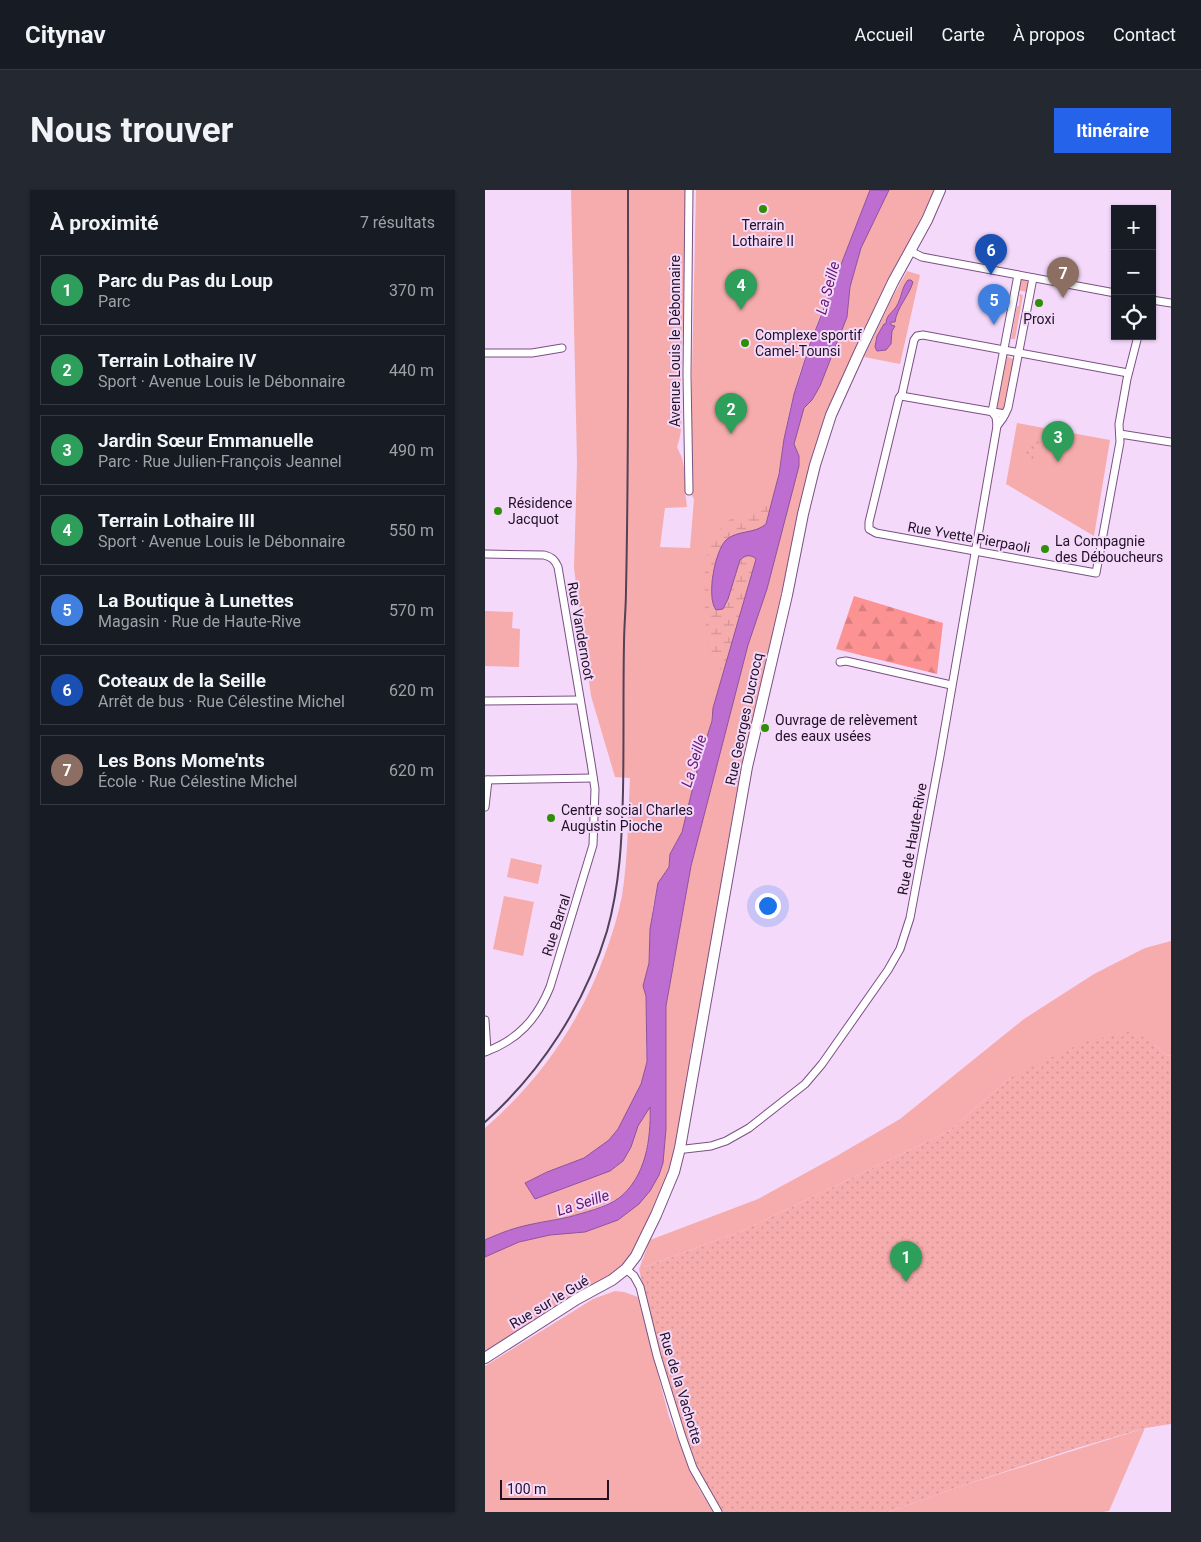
<!DOCTYPE html>
<html lang="fr">
<head>
<meta charset="utf-8">
<style>
	:root { --surface:#171b24; --page:#242831; --text:#f1f3f6; --muted:#9ea1a6; --line:#363941; --accent:#2563eb }
	body { margin:0; font-family:Roboto,sans-serif; background:var(--page); color:var(--text) }
	.controls { position:absolute; right:15px; top:15px; display:grid; overflow:hidden; border-radius:0px; box-shadow:0 1px 4px #0004 }
	.controls button { width:45px; height:45px; display:grid; place-items:center; padding:0; border:0; border-bottom:1px solid var(--line); background:var(--surface); color:var(--text); font:25px sans-serif }
	.scale { position:absolute; left:15px; bottom:12px; width:109px; box-sizing:border-box; padding-left:5px; border:2px solid #211125; border-top:0; font-size:14px; line-height:18px; white-space:nowrap; color:#211125; -webkit-text-stroke:4px #f4d9fb; paint-order:stroke }
	.you { position:absolute; left:282px; top:715px; width:18px; height:18px; margin:-12px; border:4px solid #fff; border-radius:50%; background:#1a73e8; box-shadow:0 0 0 8px #1a73e833 }
	.badge { display:grid; place-items:center; width:32px; height:32px; border-radius:50%; background:var(--accent); color:#fff; font-size:16px; font-weight:700 }
	.pin { position:absolute; translate:-50% -41px; filter:drop-shadow(0 1px 2px #0008) }
	.pin::after { content:''; position:absolute; top:26px; width:18px; height:15px; background:inherit; clip-path:polygon(0 0,100% 0,50% 100%) }
	.list { margin:0; padding:0; list-style:none }
	h2 { display:flex; justify-content:space-between; align-items:center; height:65px; margin:0; padding:0 20px; font-size:21px }
	h2 small { font-size:16px; font-weight:400; color:var(--muted) }
	.list li { display:grid; grid-template-columns:32px 1fr auto; gap:15px; align-items:center; box-sizing:border-box; height:70px; margin:0 10px 10px; padding:0 10px; border:1px solid var(--line); border-radius:0px }
	.list b { display:block; font-size:19px; white-space:nowrap }
	.list p { margin:0; font-size:16px; white-space:nowrap; color:var(--muted) }
	.list em { font-size:16px; font-style:normal; color:var(--muted) }
	.icon { flex:none; width:28px; height:28px; fill:none; stroke:currentColor; stroke-width:2; stroke-linecap:round; stroke-linejoin:round }
	.map { position:relative; flex:none; width:686px; height:1322px; overflow:hidden; border-radius:0px }
	header { display:flex; align-items:center; gap:30px; box-sizing:border-box; height:70px; padding:0 25px; background:var(--surface); border-bottom:1px solid var(--line) }
	header strong { font-size:24px }
	nav { display:flex; gap:28px; margin-inline-start:auto; font-size:18px }
	.intro { display:flex; align-items:center; justify-content:space-between; box-sizing:border-box; height:120px; padding:0 30px }
	h1 { margin:0; font-size:35px }
	.button { padding:12px 22px; border-radius:0px; background:var(--accent); color:#fff; font-size:18px; font-weight:700 }
	main { display:flex; gap:30px; padding:0 30px }
	aside { flex:1; background:var(--surface); border-radius:0px; box-shadow:0 1px 4px #0004 }
	.map>svg:first-child { display:block }
</style>
</head>
<body>
<header>
<strong>Citynav</strong>
<nav><a>Accueil</a><a>Carte</a><a>À propos</a><a>Contact</a></nav>
</header>
<div class="intro"><h1>Nous trouver</h1><a class="button">Itinéraire</a></div>
<main>
<aside>
<h2>À proximité<small>7 résultats</small></h2>
<ul class="list">
<li><span class="badge" style="background:#2e9e5b">1</span><div><b>Parc du Pas du Loup</b><p>Parc</p></div><em>370 m</em></li>
<li><span class="badge" style="background:#2e9e5b">2</span><div><b>Terrain Lothaire IV</b><p>Sport · Avenue Louis le Débonnaire</p></div><em>440 m</em></li>
<li><span class="badge" style="background:#2e9e5b">3</span><div><b>Jardin Sœur Emmanuelle</b><p>Parc · Rue Julien-François Jeannel</p></div><em>490 m</em></li>
<li><span class="badge" style="background:#2e9e5b">4</span><div><b>Terrain Lothaire III</b><p>Sport · Avenue Louis le Débonnaire</p></div><em>550 m</em></li>
<li><span class="badge" style="background:#3f7fe0">5</span><div><b>La Boutique à Lunettes</b><p>Magasin · Rue de Haute-Rive</p></div><em>570 m</em></li>
<li><span class="badge" style="background:#1a4fb4">6</span><div><b>Coteaux de la Seille</b><p>Arrêt de bus · Rue Célestine Michel</p></div><em>620 m</em></li>
<li><span class="badge" style="background:#8d6e63">7</span><div><b>Les Bons Mome'nts</b><p>École · Rue Célestine Michel</p></div><em>620 m</em></li>
</ul>
</aside>
<div class="map">
<svg width="686" height="1322" viewBox="0 0 686 1322">
	<defs>
		<pattern id="forest-firs" width="22" height="20" patternUnits="userSpaceOnUse" patternTransform="scale(1.25)"><rect width="22" height="20" fill="#fd9293"/><path d="M5 1l3.5 6h-7zM16 11l3.5 6h-7z" fill="#d97d7f"/></pattern>
		<pattern id="wetland-marsh" width="20" height="14" patternUnits="userSpaceOnUse" patternTransform="scale(1.25)"><rect width="20" height="14" fill="#f6acac"/><path d="M1 5h8M5 5V1M11 12h8M15 12V8" fill="none" stroke="#d39394"/></pattern>
		<pattern id="park-dots" width="8" height="8" patternUnits="userSpaceOnUse" patternTransform="scale(1.25)"><rect width="8" height="8" fill="#f6acac"/><path d="M2 2h.1M6 6h.1" fill="none" stroke="#d39394" stroke-width="1.8" stroke-linecap="round"/></pattern>
	</defs>
	<rect width="100%" height="100%" fill="#f4d9fb"/>
	<g fill="#f6acac">
		<path d="M 86,0 L 201,0 C 200,63 198,125 196,188 C 195,210 200,236 192,257 L 197,268 L 204,300 L 200,300 L 202,317 L 180,318 L 175,357 L 205,358 L 209,309 L 204,301 L 207,301 L 207,183 L 211,0 L 385,0 C 360,68 328,134 309,203 C 299,238 297,273 288,308 L 229,518 L 227,531 L 215,568 L 197,642 L 185,664 L 184,677 L 173,693 L 168,716 L 165,739 L 164,773 L 158,796 L 161,806 L 161,860 L 165,916 L 164,945 L 158,977 L 147,996 L 132,1009 L 105,1021 L 84,1027 L 30,1038 L 0,1050 L 0,938 C 55,890 95,833 120,764 C 127,745 133,726 137,706 C 143,667 143,627 145,588 L 130,587 L 106,506 L 89,378 L 92,273 Z"/>
		<path d="M 404,0 L 449,0 L 432,37 L 390,116 L 336,238 L 322,287 L 248,623 L 209,851 L 205,861 L 205,872 L 189,971 L 177,1008 L 142,1073 L 130,1085 L 0,1165 L 0,1067 L 34,1052 L 65,1045 L 100,1042 L 133,1030 L 178,973 L 181,939 L 181,816 L 206,676 L 263,455 L 282,399 L 314,266 L 309,255 L 312,240 L 319,217 L 327,210 L 362,127 L 365,97 L 376,58 Z"/>
		<path d="M 422,81 L 435,85 L 415,174 L 379,167 L 407,108 Z"/>
		<path d="M 535,90 L 539,90 L 542,91 L 544,95 L 542,102 L 531,100 Z"/>
		<path d="M 534,104 L 538,105 L 530,149 L 526,149 L 532,116 L 534,116 L 535,107 Z"/>
		<path d="M 521,166 L 530,170 L 520,220 L 511,218 Z"/>
		<path d="M 532,233 L 625,250 L 609,346 L 521,294 Z"/>
		<path d="M 0,421 L 28,422 L 27,438 L 35,439 L 34,477 L 0,476 Z"/>
		<path d="M 26,668 L 57,675 L 53,694 L 22,687 Z"/>
		<path d="M 19,706 L 49,712 L 38,766 L 8,759 Z"/>
		<path d="M 686,751 L 686,865 L 682,866 L 669,854 L 526,887 L 464,941 L 257,1041 L 154,1079 L 165,1050 L 273,1009 L 350,967 L 415,929 L 539,829 L 609,784 L 660,758 Z"/>
		<path d="M 130,1101 L 139,1102 L 153,1107 L 184,1227 L 213,1297 L 228,1322 L 0,1322 L 0,1176 L 108,1109 Z"/>
		<path d="M 660,1238 L 624,1321 L 618,1322 L 404,1322 L 470,1298 Z"/>
	</g>
	<path fill="url(#forest-firs)" d="M 369,406 L 458,433 L 452,484 L 351,459 Z"/>
	<path fill="url(#wetland-marsh)" d="M 288,308 L 281,334 L 271,340 L 251,345 L 243,410 L 255,370 C 260,365 266,364 271,369 L 238,485 C 233,475 227,464 224,454 C 220,442 220,428 220,415 C 219,385 218,351 244,330 C 251,325 258,325 266,323 C 274,320 282,314 288,308 Z"/>
	<g fill="url(#park-dots)">
		<path d="M 566,243 L 568,248 L 554,257 L 546,273 L 537,265 L 546,254 Z"/>
		<path d="M 579,249 L 587,250 L 585,253 L 564,259 L 560,257 L 568,251 Z"/>
		<path d="M 648,841 L 669,854 L 682,866 L 686,865 L 686,1234 L 660,1238 L 592,1258 L 470,1298 L 404,1322 L 238,1322 L 212,1279 L 200,1247 L 165,1129 L 154,1079 L 257,1041 L 464,941 L 526,887 L 599,852 Z"/>
	</g>
	<g fill="#bd6ed0" stroke="#8e529d">
		<path d="M 385,0 L 404,0 L 376,58 L 365,97 L 362,127 L 335,196 L 327,210 L 319,218 L 309,254 L 314,266 L 314,276 L 282,399 L 263,455 L 206,676 L 181,816 L 181,939 L 178,973 L 174,985 L 165,1001 L 154,1014 L 133,1030 L 100,1042 L 65,1045 L 34,1052 L 0,1067 L 0,1050 L 2,1049 C 11,1045 21,1041 31,1038 C 48,1033 66,1031 84,1027 C 98,1023 122,1017 134,1008 C 161,987 166,949 165,917 L 153,936 L 146,957 L 138,971 L 125,981 L 50,1009 L 40,993 L 62,982 L 99,968 L 124,950 L 133,939 L 156,894 L 162,872 L 161,806 L 158,796 L 164,773 L 165,739 L 173,693 L 184,677 L 185,664 L 197,642 L 215,568 L 227,531 L 228,518 L 271,369 C 266,364 260,365 255,370 L 243,409 L 238,419 L 231,420 C 221,407 230,361 241,350 C 252,340 270,344 281,334 L 294,284 L 299,249 L 309,204 L 325,154 Z"/>
		<path d="M 423,90 L 426,90 L 428,92 C 424,106 412,117 410,132 L 406,132 L 406,135 L 410,136 L 407,141 L 406,154 L 401,160 L 392,161 L 390,157 L 392,146 L 399,134 L 401,134 C 401,125 407,123 411,117 C 417,108 416,98 423,90 Z"/>
	</g>
	<g fill="none" stroke-linecap="round" stroke-linejoin="round">
		<defs>
			<g id="street">
				<path d="M 204,0 L 202,185 L 204,301"/>
				<path d="M 425,61 L 437,67 L 630,103"/>
				<path d="M 667,110 L 686,113"/>
				<path d="M 0,163 L 47,163 L 77,158"/>
				<path d="M 643,183 L 438,145 L 432,146 L 429,150 L 417,204 L 414,208 L 384,332 L 384,339 L 391,343 L 611,383 L 635,252 L 634,234 L 642,189 L 653,146"/>
				<path d="M 416,206 L 520,224"/>
				<path d="M 512,236 L 518,228 L 523,218 L 548,88"/>
				<path d="M 635,244 L 686,252"/>
				<path d="M 0,364 L 59,365 C 67,367 70,370 73,377 L 106,573 L 110,599 L 108,655 L 65,797 C 52,829 33,850 0,862"/>
				<path d="M 355,472 L 361,471 L 466,495"/>
				<path d="M 0,511 L 95,510"/>
				<path d="M 0,590 L 108,588"/>
				<path d="M 0,617 L 3,590"/>
				<path d="M 0,830 L 2,861"/>
				<path d="M 195,958 L 200,959 L 226,956 L 241,951 L 264,938 L 320,894 L 337,874 L 403,780 L 415,759 L 425,728 L 455,566 L 512,236 L 511,227 L 507,222 L 533,85"/>
				<path d="M 141,1079 L 149,1086 L 155,1097 L 172,1166 L 197,1247 L 208,1278 L 233,1322"/>
			</g>
			<path id="secondary" d="M 0,1168 L 92,1109 L 127,1090 L 141,1079 L 151,1066 L 171,1025 L 189,982 L 195,958 L 262,577 L 302,405 L 318,324 L 330,275 L 346,225 L 375,161 L 408,92 L 442,30 L 455,0"/>
		</defs>
		<use href="#street" stroke="#7a5183" stroke-width="9"/>
		<use href="#secondary" stroke="#7a5183" stroke-width="12"/>
		<use href="#street" stroke="#fff" stroke-width="7"/>
		<use href="#secondary" stroke="#fff" stroke-width="10"/>
		<path stroke="#534158" stroke-width="2" d="M 0,932 C 57,881 100,814 122,741 C 135,695 137,648 138,601 C 139,552 138,503 139,454 C 139,436 141,418 141,400 C 144,267 143,133 143,0"/>
	</g>
	<g fill="#2e8f07" stroke="#f4d9fb" stroke-width="2">
		<circle cx="278" cy="19" r="5"/>
		<circle cx="554" cy="113" r="5"/>
		<circle cx="260" cy="153" r="5"/>
		<circle cx="13" cy="321" r="5"/>
		<circle cx="560" cy="359" r="5"/>
		<circle cx="280" cy="538" r="5"/>
		<circle cx="66" cy="628" r="5"/>
	</g>
	<g text-anchor="middle" stroke-width="4" stroke-linejoin="round" paint-order="stroke">
		<g font-size="14" fill="#211125" stroke="#f4d9fb" text-anchor="start">
			<text x="278" y="40" text-anchor="middle">Terrain<tspan x="278" dy="16">Lothaire II</tspan></text>
			<text x="554" y="134" text-anchor="middle">Proxi</text>
			<text x="270" y="150">Complexe sportif<tspan x="270" dy="16">Camel-Tounsi</tspan></text>
			<text x="23" y="318">Résidence<tspan x="23" dy="16">Jacquot</tspan></text>
			<text x="570" y="356">La Compagnie<tspan x="570" dy="16">des Déboucheurs</tspan></text>
			<text x="290" y="535">Ouvrage de relèvement<tspan x="290" dy="16">des eaux usées</tspan></text>
			<text x="76" y="625">Centre social Charles<tspan x="76" dy="16">Augustin Pioche</tspan></text>
		</g>
		<g font-size="14" fill="#211125" stroke="#f4d9fb">
			<text transform="translate(190 151) rotate(-90)" y="5">Avenue Louis le Débonnaire</text>
			<text transform="translate(484 347) rotate(10)" y="5">Rue Yvette Pierpaoli</text>
			<text transform="translate(96 441) rotate(80)" y="5">Rue Vandernoot</text>
			<text transform="translate(259 529) rotate(-78)" y="5">Rue Georges Ducrocq</text>
			<text transform="translate(427 649) rotate(-80)" y="5">Rue de Haute-Rive</text>
			<text transform="translate(71 735) rotate(-72)" y="5">Rue Barral</text>
			<text transform="translate(64 1112) rotate(-31)" y="5">Rue sur le Gué</text>
			<text transform="translate(196 1198) rotate(73)" y="5">Rue de la Vachotte</text>
		</g>
		<g font-size="15" font-style="italic" fill="#611771" stroke="#f4d9fb">
			<text transform="translate(343 98) rotate(-75)" y="5">La Seille</text>
			<text transform="translate(209 571) rotate(-73)" y="5">La Seille</text>
			<text transform="translate(98 1013) rotate(-18)" y="5">La Seille</text>
		</g>
	</g>
</svg>
<div class="controls">
<button>+</button>
<button>−</button>
<button><svg class="icon" aria-label="locate" viewBox="0 0 24 24"><circle cx="12" cy="12" r="6"/><path d="M12 2v4M12 18v4M2 12h4M18 12h4"/></svg></button>
</div>
<div class="scale">100 m</div>
<div class="you"></div>
<div class="pin badge" style="left:421px;top:1092px;background:#2e9e5b">1</div>
<div class="pin badge" style="left:246px;top:244px;background:#2e9e5b">2</div>
<div class="pin badge" style="left:573px;top:272px;background:#2e9e5b">3</div>
<div class="pin badge" style="left:256px;top:120px;background:#2e9e5b">4</div>
<div class="pin badge" style="left:509px;top:135px;background:#3f7fe0">5</div>
<div class="pin badge" style="left:506px;top:85px;background:#1a4fb4">6</div>
<div class="pin badge" style="left:578px;top:108px;background:#8d6e63">7</div>
</div>
</main>
</body>
</html>
